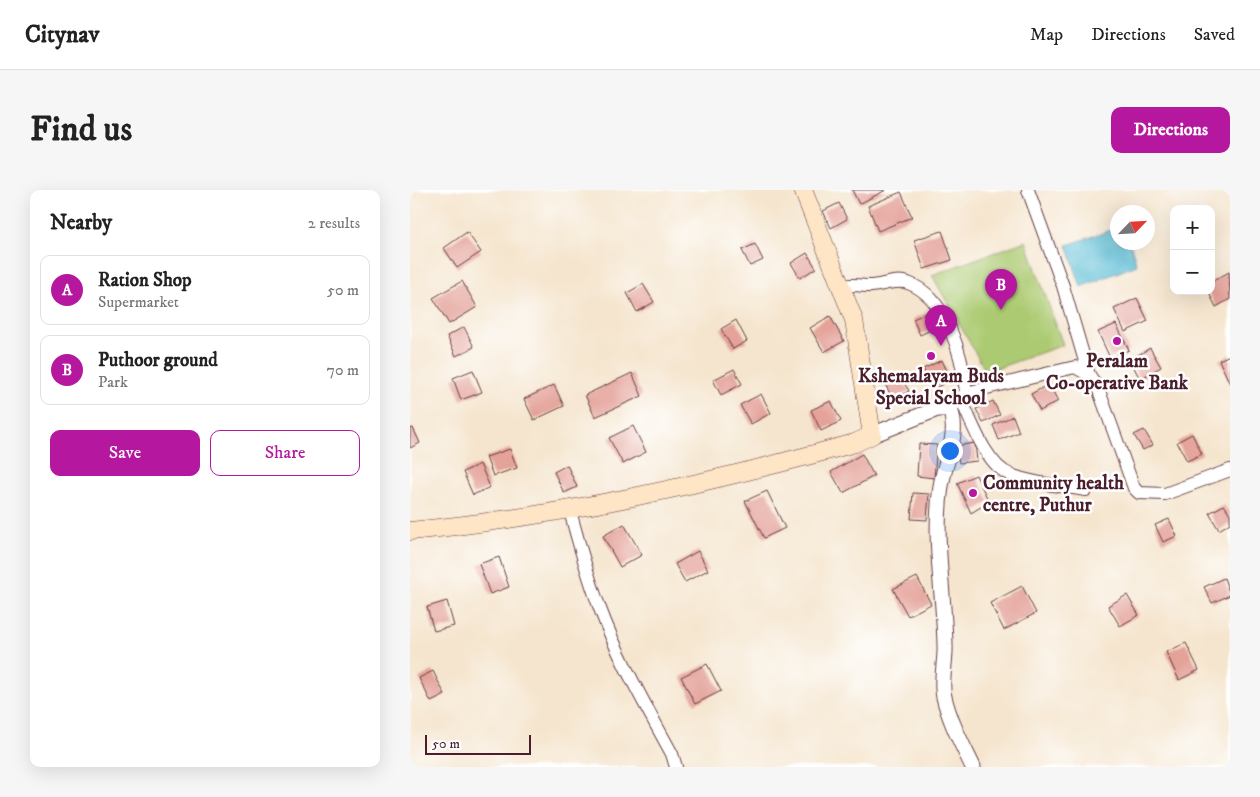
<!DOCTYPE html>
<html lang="en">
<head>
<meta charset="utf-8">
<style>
	:root { --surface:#fff; --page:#f6f6f6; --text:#222; --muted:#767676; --line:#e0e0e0; --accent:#b5179e }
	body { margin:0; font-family:"IM FELL DW Pica",serif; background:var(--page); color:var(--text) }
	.controls { position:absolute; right:15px; top:15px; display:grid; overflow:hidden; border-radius:10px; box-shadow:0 5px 20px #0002 }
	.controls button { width:45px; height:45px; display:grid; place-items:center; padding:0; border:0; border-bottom:1px solid var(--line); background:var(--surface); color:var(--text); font:25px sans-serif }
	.compass { position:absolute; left:700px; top:15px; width:45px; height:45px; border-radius:50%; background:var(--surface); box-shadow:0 5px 20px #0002; rotate:65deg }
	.scale { position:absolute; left:15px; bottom:12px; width:106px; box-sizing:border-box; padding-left:5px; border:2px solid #4a1f2b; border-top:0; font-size:14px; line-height:18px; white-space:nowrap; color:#4a1f2b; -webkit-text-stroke:4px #fff; paint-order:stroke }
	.you { position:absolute; left:539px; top:260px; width:18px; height:18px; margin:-12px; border:4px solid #fff; border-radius:50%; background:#1a73e8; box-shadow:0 0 0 8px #1a73e833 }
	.badge { display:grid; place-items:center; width:32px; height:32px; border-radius:50%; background:var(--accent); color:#fff; font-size:16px; font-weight:700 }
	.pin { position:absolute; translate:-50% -41px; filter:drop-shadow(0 1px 2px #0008) }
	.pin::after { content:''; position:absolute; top:26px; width:18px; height:15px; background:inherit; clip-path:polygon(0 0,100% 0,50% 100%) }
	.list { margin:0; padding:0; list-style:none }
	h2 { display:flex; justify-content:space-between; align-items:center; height:65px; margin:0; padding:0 20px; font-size:21px }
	h2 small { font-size:16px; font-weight:400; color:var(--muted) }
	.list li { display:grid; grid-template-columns:32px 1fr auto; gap:15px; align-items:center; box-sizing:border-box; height:70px; margin:0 10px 10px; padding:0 10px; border:1px solid var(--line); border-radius:10px }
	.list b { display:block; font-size:19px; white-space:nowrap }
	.list p { margin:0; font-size:16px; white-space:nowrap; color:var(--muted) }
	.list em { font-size:16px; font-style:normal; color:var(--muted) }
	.actions { display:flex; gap:10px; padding:15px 20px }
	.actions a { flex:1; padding:11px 0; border:1px solid var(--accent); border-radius:10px; text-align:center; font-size:18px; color:var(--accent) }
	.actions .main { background:var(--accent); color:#fff }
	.map { position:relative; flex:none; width:820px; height:577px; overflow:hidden; border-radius:10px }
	header { display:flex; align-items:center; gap:30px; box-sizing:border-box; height:70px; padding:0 25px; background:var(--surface); border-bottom:1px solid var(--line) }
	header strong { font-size:24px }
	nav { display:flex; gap:28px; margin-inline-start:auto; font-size:18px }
	.intro { display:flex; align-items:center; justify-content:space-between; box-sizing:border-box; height:120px; padding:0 30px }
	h1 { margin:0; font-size:35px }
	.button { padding:12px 22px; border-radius:10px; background:var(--accent); color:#fff; font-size:18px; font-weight:700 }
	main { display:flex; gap:30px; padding:0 30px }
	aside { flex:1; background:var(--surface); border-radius:10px; box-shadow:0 5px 20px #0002 }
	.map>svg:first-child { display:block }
</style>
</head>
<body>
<header>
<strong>Citynav</strong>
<nav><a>Map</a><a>Directions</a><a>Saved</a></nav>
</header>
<div class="intro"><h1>Find us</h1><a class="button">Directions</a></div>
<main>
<aside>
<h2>Nearby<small>2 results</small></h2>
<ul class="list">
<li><span class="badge">A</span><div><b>Ration Shop</b><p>Supermarket</p></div><em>50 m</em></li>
<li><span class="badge">B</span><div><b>Puthoor ground</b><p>Park</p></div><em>70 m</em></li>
</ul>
<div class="actions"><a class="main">Save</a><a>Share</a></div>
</aside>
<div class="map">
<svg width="820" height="577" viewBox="0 0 820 577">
	<rect width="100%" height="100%" fill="#fff"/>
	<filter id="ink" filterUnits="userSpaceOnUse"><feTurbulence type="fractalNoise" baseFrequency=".02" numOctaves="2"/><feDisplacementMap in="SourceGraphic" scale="10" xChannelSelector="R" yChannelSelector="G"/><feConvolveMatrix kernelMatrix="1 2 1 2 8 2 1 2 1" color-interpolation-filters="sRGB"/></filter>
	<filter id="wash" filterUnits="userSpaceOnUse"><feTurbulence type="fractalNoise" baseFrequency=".0096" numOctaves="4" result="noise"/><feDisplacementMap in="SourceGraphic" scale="20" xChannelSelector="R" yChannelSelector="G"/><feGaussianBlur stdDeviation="1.12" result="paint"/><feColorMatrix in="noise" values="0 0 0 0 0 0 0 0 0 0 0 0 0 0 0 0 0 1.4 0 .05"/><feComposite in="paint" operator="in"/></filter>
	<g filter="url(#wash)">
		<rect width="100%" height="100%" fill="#f5e5ce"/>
		<path fill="#acca71" stroke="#7b744e" d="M 616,51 L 653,155 L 576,182 L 522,85 Z"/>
		<path fill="#54bad3" stroke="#4f6c7f" d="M 707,38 L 708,52 L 720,53 L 727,75 L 671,97 L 657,55 Z"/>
		<g id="blocks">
			<g fill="#e4a299">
				<path d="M 442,0 L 476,0 L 449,14 Z"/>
				<path d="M 491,2 L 502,27 L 468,41 L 458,16 Z"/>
				<path d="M 429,13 L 437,29 L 421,38 L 413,21 Z"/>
				<path d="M 532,41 L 542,70 L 514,79 L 504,50 Z"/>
				<path d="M 57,42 L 71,62 L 47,78 L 34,58 Z"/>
				<path d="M 345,54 L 353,70 L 340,76 L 332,60 Z"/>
				<path d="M 397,63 L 406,78 L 390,88 L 381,73 Z"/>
				<path d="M 819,82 L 820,109 L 806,117 L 798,101 L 801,101 L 801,92 Z"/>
				<path d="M 52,91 L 67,117 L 39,134 L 23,108 Z"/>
				<path d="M 233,94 L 244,112 L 227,122 L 217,103 Z"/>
				<path d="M 727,108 L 738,131 L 715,142 L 704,119 Z"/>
				<path d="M 519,122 L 525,138 L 510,145 L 503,129 Z"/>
				<path d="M 420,126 L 434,151 L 414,162 L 400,138 Z"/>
				<path d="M 326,130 L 337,151 L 323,159 L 311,139 Z"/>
				<path d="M 706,134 L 719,160 L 700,168 L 688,142 Z"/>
				<path d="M 54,137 L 64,157 L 46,166 L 37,146 Z"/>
				<path d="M 740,158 L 751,177 L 730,189 L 720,170 Z"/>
				<path d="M 820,165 L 820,194 L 809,170 Z"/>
				<path d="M 532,170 L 541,190 L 523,199 L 513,179 Z"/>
				<path d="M 324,179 L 332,194 L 311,205 L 303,190 Z"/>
				<path d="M 63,180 L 72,202 L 51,210 L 43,188 Z"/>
				<path d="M 222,183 L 232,206 L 185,227 L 175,205 Z"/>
				<path d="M 490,186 L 499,201 L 483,210 L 475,194 Z"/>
				<path d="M 639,194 L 648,211 L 630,221 L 621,204 Z"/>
				<path d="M 144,195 L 154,216 L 124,230 L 114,209 Z"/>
				<path d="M 351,204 L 361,223 L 341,234 L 330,215 Z"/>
				<path d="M 421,211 L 431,231 L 411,241 L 401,220 Z"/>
				<path d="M 583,211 L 590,225 L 573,233 L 566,219 Z"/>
				<path d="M 603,226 L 609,242 L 589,250 L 583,235 Z"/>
				<path d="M 223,236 L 236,262 L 213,274 L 199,248 Z"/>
				<path d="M 3,238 L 10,253 L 0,258 L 0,239 Z"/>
				<path d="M 734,240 L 743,255 L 733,260 L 724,245 Z"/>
				<path d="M 782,244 L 792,264 L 777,271 L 767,252 Z"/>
				<path d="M 565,253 L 567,271 L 549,273 L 546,256 Z"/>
				<path d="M 509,254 L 527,255 L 524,288 L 507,286 Z"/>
				<path d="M 100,259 L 107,278 L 83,286 L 76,267 Z"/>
				<path d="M 452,264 L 464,286 L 433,303 L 421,282 Z"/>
				<path d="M 70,274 L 80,297 L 63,305 L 53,282 Z"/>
				<path d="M 157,275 L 167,297 L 154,303 L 144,282 Z"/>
				<path d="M 566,285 L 579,312 L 561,323 L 547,293 Z"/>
				<path d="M 357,301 L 375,338 L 354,348 L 335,311 Z"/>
				<path d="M 503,303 L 519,304 L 517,330 L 501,329 Z"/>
				<path d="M 814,315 L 820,324 L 820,333 L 809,340 L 799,323 Z"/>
				<path d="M 759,329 L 767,346 L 753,352 L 745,335 Z"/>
				<path d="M 214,334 L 232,365 L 210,377 L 193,346 Z"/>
				<path d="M 288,361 L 298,380 L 275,392 L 265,374 Z"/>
				<path d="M 89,367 L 99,397 L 80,404 L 69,374 Z"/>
				<path d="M 507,387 L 521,414 L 498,426 L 483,399 Z"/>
				<path d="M 814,388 L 820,405 L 802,413 L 794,397 Z"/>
				<path d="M 612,396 L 626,423 L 594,440 L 580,413 Z"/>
				<path d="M 717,405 L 729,425 L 710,436 L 698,416 Z"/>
				<path d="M 37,411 L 44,436 L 24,441 L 17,417 Z"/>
				<path d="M 776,453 L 789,480 L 769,490 L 756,462 Z"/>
				<path d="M 297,474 L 311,501 L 285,514 L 271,487 Z"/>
				<path d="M 23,481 L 35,505 L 21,512 L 9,488 Z"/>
			</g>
		</g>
	</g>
	<g filter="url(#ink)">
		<use href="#blocks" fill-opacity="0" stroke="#643d43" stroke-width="1"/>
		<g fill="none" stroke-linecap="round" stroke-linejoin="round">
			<defs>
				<g id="minor">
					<path d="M 618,0 L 653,96 L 679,185"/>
					<path d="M 431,96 C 441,94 447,95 457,96 C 470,97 485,88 498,93 C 536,106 553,166 556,203"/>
					<path d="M 550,207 C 561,230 576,276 601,285 C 624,294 652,296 676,300"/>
					<path d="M 540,219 L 556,203 L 665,177 L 679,185 L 688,198 L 724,298 L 729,303 L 755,304 L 820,280"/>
					<path d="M 159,317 C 168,351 177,384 189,416 C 208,468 236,516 262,564 L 266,577"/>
				</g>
				<path id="tertiary" d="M 462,245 L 527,219 L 540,219 C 550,245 535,269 531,296 C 523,349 534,402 535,455 C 536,471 530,491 534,507 C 540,532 552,554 563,577"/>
				<path id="secondary" d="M 0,341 C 150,327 300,293 445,253 L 462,245 L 444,130 L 393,0"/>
			</defs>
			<use href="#minor" stroke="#643d43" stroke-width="14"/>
			<use href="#tertiary" stroke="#643d43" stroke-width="17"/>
			<use href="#secondary" stroke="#643d43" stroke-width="19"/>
			<use href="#minor" stroke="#fff" stroke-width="12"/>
			<use href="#tertiary" stroke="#fff" stroke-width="15"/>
			<use href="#secondary" stroke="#fde5c5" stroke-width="18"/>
		</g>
	</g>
	<g fill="#b5179e" stroke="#fff" stroke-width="2">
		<circle cx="707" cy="151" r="5"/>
		<circle cx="521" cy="166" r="5"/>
		<circle cx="563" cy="303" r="5"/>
	</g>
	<g text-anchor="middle" stroke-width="5" stroke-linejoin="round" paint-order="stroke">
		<g font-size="19" font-weight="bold" fill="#4a1f2b" stroke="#fff">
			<text x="707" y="177">Peralam<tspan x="707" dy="22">Co-operative Bank</tspan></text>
			<text x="521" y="192">Kshemalayam Buds<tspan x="521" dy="22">Special School</tspan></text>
			<text x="573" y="299" text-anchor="start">Community health<tspan x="573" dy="22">centre, Puthur</tspan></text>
		</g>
	</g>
</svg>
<div class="controls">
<button>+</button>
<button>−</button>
</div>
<svg class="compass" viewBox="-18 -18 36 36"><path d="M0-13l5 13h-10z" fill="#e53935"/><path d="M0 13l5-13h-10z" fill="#767676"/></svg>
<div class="scale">50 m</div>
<div class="you"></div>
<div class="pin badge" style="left:531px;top:156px">A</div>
<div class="pin badge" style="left:591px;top:120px">B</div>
</div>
</main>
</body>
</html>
